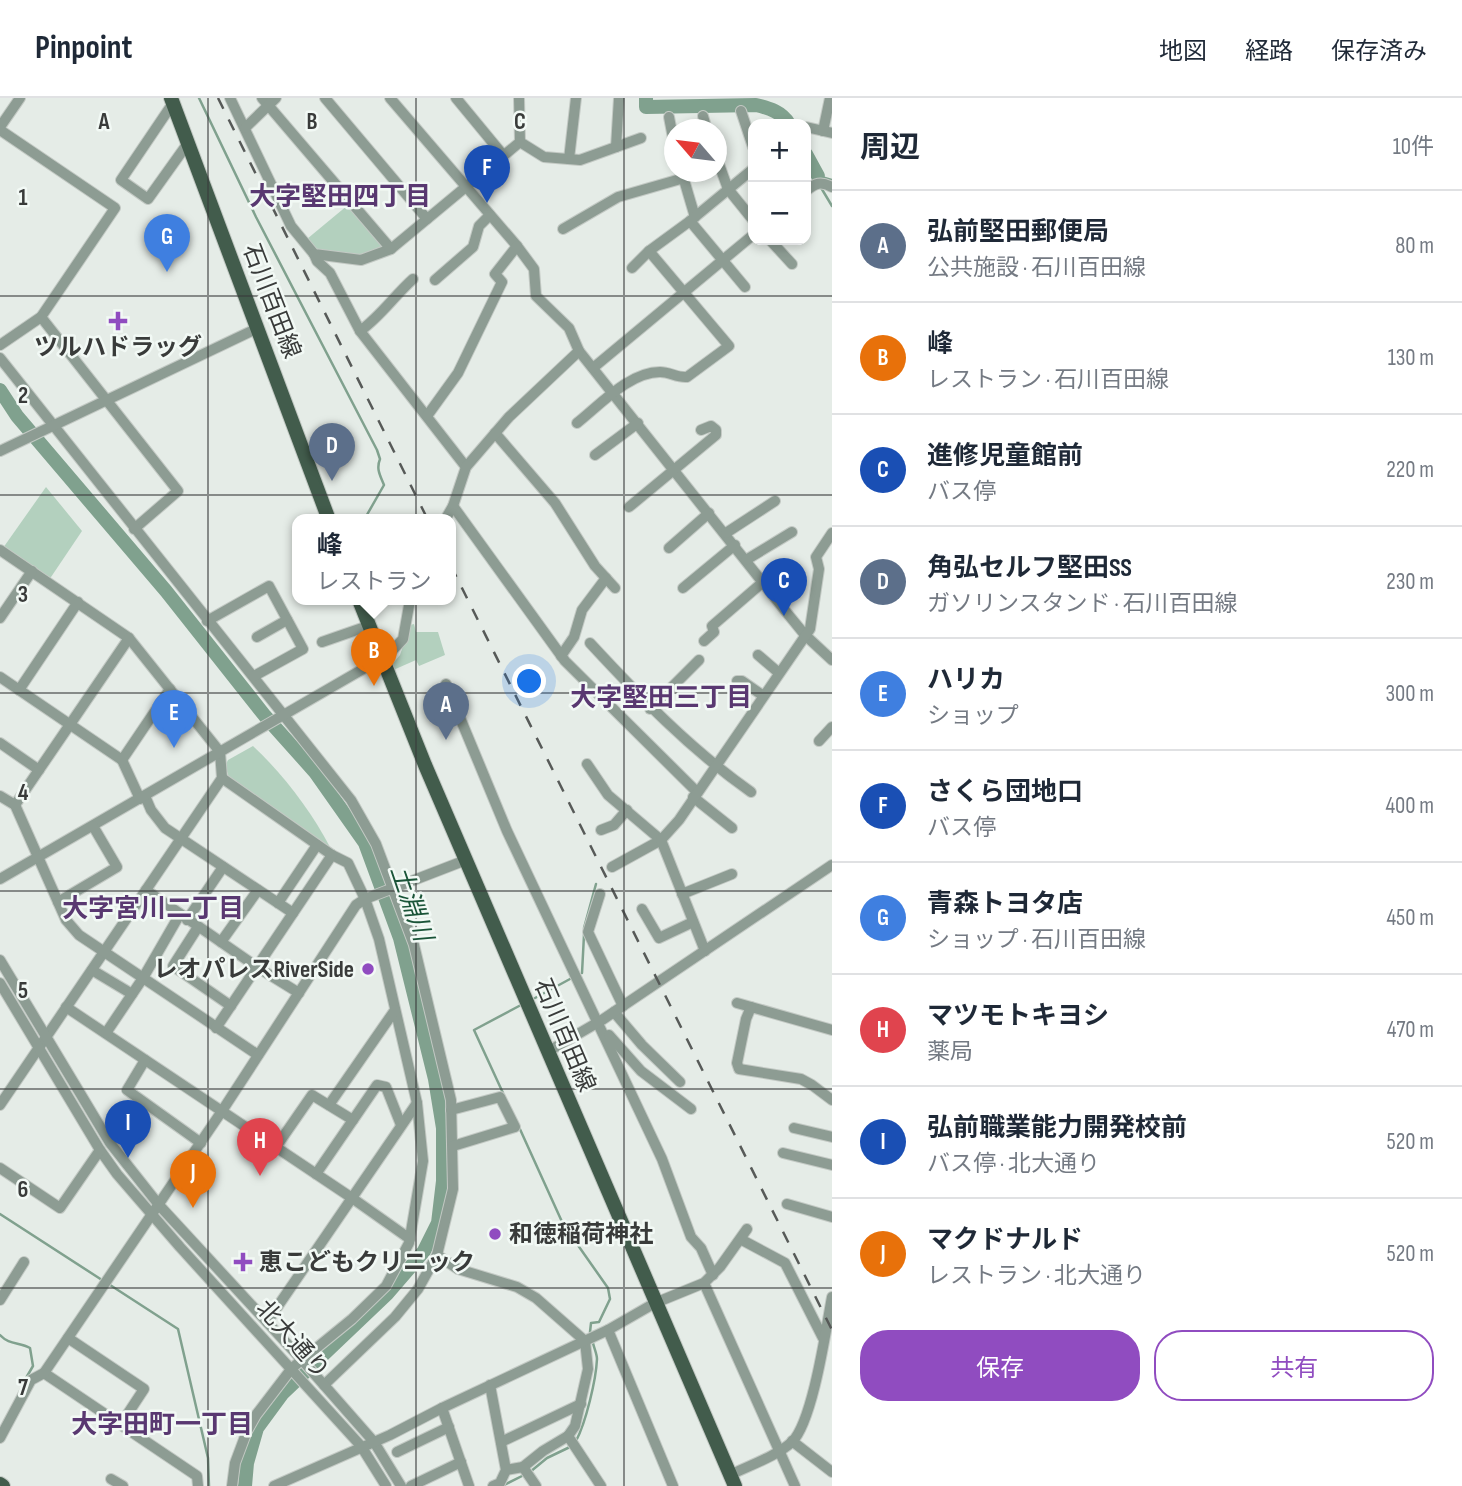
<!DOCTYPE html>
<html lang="ja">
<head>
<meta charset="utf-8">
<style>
	:root { --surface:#fff; --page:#f2f2f3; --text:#1f2937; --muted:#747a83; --line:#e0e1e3; --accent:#904cc0 }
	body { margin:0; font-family:"Sofia Sans Condensed","Noto Sans JP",sans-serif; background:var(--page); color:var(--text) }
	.controls { position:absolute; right:21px; top:21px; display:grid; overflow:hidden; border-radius:14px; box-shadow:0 4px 10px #0003 }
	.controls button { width:63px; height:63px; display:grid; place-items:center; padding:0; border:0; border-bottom:2px solid var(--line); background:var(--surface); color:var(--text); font:35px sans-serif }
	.compass { position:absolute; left:664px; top:21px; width:63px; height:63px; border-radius:50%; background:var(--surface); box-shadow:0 4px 10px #0003; rotate:298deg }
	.you { position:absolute; left:530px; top:584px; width:24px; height:24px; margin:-18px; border:5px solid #fff; border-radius:50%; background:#1a73e8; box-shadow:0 0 0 10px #1a73e833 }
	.badge { display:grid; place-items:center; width:46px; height:46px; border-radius:50%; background:var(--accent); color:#fff; font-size:23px; font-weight:700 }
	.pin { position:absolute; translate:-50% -58px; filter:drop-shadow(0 2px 4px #0008) }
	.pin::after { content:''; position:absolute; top:37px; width:24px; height:21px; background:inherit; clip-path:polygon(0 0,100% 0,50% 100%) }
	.popup { position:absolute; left:292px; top:416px; width:164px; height:91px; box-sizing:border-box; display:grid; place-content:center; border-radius:14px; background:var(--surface); filter:drop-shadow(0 2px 5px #0005); font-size:23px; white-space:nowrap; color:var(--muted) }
	.popup b { font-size:26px; color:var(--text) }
	.popup::after { content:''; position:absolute; left:50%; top:100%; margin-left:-14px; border:14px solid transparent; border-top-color:var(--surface) }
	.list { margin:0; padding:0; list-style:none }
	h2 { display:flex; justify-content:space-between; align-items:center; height:91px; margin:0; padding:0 28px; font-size:30px }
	h2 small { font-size:23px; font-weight:400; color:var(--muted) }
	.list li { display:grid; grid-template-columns:46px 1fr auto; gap:21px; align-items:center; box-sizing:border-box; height:112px; padding:0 28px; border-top:2px solid var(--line) }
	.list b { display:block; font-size:26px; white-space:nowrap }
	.list p { margin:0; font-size:23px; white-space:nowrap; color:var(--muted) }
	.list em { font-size:23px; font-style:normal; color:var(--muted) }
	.actions { display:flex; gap:14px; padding:21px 28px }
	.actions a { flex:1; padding:16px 0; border:2px solid var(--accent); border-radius:28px; text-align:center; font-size:24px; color:var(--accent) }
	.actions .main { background:var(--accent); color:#fff }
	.map { position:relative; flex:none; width:832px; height:1388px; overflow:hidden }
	header { display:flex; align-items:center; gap:42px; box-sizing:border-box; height:98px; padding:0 35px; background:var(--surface); border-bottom:2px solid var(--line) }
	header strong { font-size:33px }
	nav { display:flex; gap:38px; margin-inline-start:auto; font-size:24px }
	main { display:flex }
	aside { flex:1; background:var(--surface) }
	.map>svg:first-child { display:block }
</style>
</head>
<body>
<header>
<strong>Pinpoint</strong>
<nav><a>地図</a><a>経路</a><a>保存済み</a></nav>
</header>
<main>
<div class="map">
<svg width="832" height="1388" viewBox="0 0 832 1388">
	<rect width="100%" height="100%" fill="#e5ece7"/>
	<g fill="#b3d0be">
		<path d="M 348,107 L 384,150 L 362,158 L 317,152 L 307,141 Z"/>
		<path d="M 46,389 L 82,433 L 49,482 L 3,450 Z"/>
		<path d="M 414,526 L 416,534 L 438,534 L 445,557 L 419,568 L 416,562 L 391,573 L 390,569 L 400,557 L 410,527 Z"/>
		<path d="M 253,648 C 283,676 311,713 330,749 L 230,682 L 225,668 L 228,662 Z"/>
	</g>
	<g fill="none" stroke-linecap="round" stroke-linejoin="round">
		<g stroke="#80a18e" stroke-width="2.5">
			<path d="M 199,0 L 256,119 L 377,352 L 380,361 C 376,371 380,377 384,387 L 364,422"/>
			<path d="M 817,83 L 815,80 L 818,78 L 832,82"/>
			<path d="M 820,88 L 832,108"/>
			<path d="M 584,830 L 596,786"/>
			<path d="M 582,875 L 584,837"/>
			<path d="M 535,900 L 570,881"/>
			<path d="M 503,995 L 474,932 L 521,907"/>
			<path d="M 519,1029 L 563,1126 L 608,1190 L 610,1201 L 599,1224 L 591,1225 L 590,1234"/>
			<path d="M 0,1116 L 102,1182"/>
			<path d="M 107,1185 L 178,1231 L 208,1360 L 209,1388"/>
			<path d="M 0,1237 C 9,1247 20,1244 30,1250 L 33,1268 L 26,1280"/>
			<path d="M 576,1343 C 586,1324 596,1282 597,1261 C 597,1256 594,1250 593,1245"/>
			<path d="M 530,1374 L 547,1360 L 572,1348"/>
			<path d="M 502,1388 L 524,1377"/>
		</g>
		<g stroke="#80a18e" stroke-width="14">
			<path d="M 646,0 L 646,9 L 756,7 C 769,10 782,14 789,26"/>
			<path d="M 806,56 L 818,78"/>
			<path d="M 0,292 L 17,318 L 166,493 L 265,618 L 315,674 L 365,745 L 400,840 L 435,981 L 443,1030 L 443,1083 L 438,1125 L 424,1153 L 387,1196 L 282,1296 L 257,1330 L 247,1365 L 245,1388"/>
		</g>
		<defs>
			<g id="minor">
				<path d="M 230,0 L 291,128 L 314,156 L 361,162 L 391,151 L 520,44"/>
				<path d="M 262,0 L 391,151"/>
				<path d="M 325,0 L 427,121"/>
				<path d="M 390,0 L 517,148 L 534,171 L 536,198 L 569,230 L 579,253 L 787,515 L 805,537 L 832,562"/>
				<path d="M 456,0 L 503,57"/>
				<path d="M 519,0 L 520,44"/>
				<path d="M 173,5 L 121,82 L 148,101 L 188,45"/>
				<path d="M 741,13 L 753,49"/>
				<path d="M 703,18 L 707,32"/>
				<path d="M 669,19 L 674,45"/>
				<path d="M 0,29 L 20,0"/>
				<path d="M 806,29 L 832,35"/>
				<path d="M 245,30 L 276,0"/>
				<path d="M 0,32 L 115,110 L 41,219 L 0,247"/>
				<path d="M 823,33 L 830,0"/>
				<path d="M 520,44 L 544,59 L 580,62 L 641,40"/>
				<path d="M 616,49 L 619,0"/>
				<path d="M 716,58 L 728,91 L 753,122"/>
				<path d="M 569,61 L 576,0"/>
				<path d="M 682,75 L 695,119"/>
				<path d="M 806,93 C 815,85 821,83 832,89"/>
				<path d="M 690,123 L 745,189"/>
				<path d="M 563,131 L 618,99 L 684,80"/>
				<path d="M 770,142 L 792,166"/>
				<path d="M 314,156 L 317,163 L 330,175 L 360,233 L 466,369"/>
				<path d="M 632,170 L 649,153 L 690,123 L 753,71"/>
				<path d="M 435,182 L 473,149 L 479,128 L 490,117"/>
				<path d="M 41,219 L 178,393 L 134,431"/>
				<path d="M 360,233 C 381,218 394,198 413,181"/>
				<path d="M 0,260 L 351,702 L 376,746 L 414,847 L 451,1002 L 453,1091 L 437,1157 L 418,1191 L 395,1219 L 324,1287"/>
				<path d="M 593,270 L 753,137"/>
				<path d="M 427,318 L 458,275 L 502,184 L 495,176 L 517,148"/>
				<path d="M 577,325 C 600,307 629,274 660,274 C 670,274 677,280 687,279 L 729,248 L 649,153"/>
				<path d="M 495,335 L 555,405 L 595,468 L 615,490"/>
				<path d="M 0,353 L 258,230"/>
				<path d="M 595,357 L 638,325"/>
				<path d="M 453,408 L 565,563 L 697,694"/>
				<path d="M 629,409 L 716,337 L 716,332 L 711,328 L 701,332"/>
				<path d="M 445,422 L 453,408 L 466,369 L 509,319 L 579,253"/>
				<path d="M 726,435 L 775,403"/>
				<path d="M 669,450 L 709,415"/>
				<path d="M 0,452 L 129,540 L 220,654 L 222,680 L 0,1007"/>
				<path d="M 746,462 L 792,434"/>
				<path d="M 683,490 L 735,447"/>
				<path d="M 775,499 L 799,482"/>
				<path d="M 0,520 L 32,473"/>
				<path d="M 207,523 L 269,488 L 303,551 L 254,578"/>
				<path d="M 257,539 L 287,522"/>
				<path d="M 704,543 L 714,534 L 712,528 L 763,484"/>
				<path d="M 322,544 L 368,528"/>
				<path d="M 590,545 C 640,599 690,651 751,694"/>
				<path d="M 758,557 L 779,575"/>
				<path d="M 561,558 L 574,539 L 582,512 L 606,480"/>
				<path d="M 0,579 L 122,662 L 140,701"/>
				<path d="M 737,583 L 742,583 L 762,597"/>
				<path d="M 446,586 L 507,733 L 662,1061 L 691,1139 L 701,1150 L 713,1177"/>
				<path d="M 19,592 L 78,504"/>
				<path d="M 650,611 L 699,562"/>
				<path d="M 819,643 L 832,629"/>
				<path d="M 0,645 L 39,672"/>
				<path d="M 122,662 L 170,591"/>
				<path d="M 587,666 L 608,697 L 661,742 L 612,769"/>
				<path d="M 222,680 L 332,757 L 348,765 L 365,801 L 379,841 L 417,1005 L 423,1063 L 409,1145 L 386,1188 L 352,1221 L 292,1270 L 256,1317 L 247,1333 L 235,1365 L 232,1388"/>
				<path d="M 0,698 L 15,707 L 66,822 L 79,837 L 258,957"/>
				<path d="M 145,698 L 151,712 L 165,730 L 293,815"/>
				<path d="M 693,699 L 732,730"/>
				<path d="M 15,707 L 129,540"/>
				<path d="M 601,732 L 614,727 L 627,712"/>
				<path d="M 0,781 L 389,556 L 403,541 L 410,502"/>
				<path d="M 146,792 L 257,869 L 299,895"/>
				<path d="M 600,796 L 588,834 L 623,908"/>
				<path d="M 682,796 L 732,776"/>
				<path d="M 58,804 L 117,769 L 93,728"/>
				<path d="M 278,805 L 317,747"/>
				<path d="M 642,811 L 659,840 L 693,824"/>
				<path d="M 187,822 L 223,769"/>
				<path d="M 198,829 L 173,868 L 231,908"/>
				<path d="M 221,844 L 258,792"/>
				<path d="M 705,853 L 661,742 L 679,722 L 810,531 L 819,471 L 816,459 L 832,435"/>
				<path d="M 0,862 L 110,1045 L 159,1107 L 302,1262 L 374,1344 L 401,1388"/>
				<path d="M 92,872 L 132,896"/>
				<path d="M 0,885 L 100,1052 L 117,1076 L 180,1149 L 361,1348 L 386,1388"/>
				<path d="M 737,905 L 832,932"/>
				<path d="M 66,909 L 352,1100 L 410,1141"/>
				<path d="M 751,909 L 746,921 L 737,965 L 739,971 L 801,981 L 812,987 L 832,1002"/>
				<path d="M 614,914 L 642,947 L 680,984"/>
				<path d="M 216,930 L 332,757"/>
				<path d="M 106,935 L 143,880 L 180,816"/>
				<path d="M 609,937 L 641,973 L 691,1011"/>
				<path d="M 547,954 L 602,922 L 832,767"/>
				<path d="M 145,962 L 127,992 L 201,1045"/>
				<path d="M 329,1007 L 395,912"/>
				<path d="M 451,1012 L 500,999 L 515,1029 L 453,1048"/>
				<path d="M 794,1030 L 832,1039"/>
				<path d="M 276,1049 L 312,997 L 353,1022"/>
				<path d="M 783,1055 L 832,1067"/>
				<path d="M 0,1070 L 60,1110 L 100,1052"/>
				<path d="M 316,1076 L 377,987 L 386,989 L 401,1027"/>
				<path d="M 787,1106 L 832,1119"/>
				<path d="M 742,1142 L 785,1165 L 823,1240"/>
				<path d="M 437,1157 L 458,1171 L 517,1189 L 536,1200 L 585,1243 L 588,1271 L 575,1328 L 568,1338 L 543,1353 L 523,1369 L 506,1372"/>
				<path d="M 704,1185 L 795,1388"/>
				<path d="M 0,1202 L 24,1164"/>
				<path d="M 267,1224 L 417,1005"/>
				<path d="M 608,1232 L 673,1388"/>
				<path d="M 68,1240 L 144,1291 L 121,1326"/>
				<path d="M 44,1275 L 197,1378 L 198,1388"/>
				<path d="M 490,1287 L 506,1372 L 500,1385 L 493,1388"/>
				<path d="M 442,1310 L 469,1388"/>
				<path d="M 568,1338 L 601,1388"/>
				<path d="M 0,1340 L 31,1282 L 44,1275 L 222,1013 L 356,807 L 365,801 L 466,762"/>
				<path d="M 792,1343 L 832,1374"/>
				<path d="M 501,1344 L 581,1306"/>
				<path d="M 397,1354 L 449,1329"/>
				<path d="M 523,1369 L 536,1388"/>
				<path d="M 730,1377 C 750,1367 775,1359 792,1344 C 813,1323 826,1231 832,1199"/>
				<path d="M 111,1381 L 123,1388"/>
				<path d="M 274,1388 L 390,1337 L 442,1310 L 608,1232 L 655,1205 L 704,1185 L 720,1169 L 747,1131"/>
				<path d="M 411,1388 L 461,1364"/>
			</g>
			<g id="major">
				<path d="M 171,0 L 329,422"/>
				<path d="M 359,502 L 425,667 L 735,1388"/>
				<path d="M 0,1386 L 3,1388"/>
			</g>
		</defs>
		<use href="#minor" stroke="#c3c9c4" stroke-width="12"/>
		<use href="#major" stroke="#c3c9c4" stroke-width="16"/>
		<use href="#minor" stroke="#8d9c93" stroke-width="10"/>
		<use href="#major" stroke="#425c4c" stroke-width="14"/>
		<g stroke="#575a58" stroke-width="2.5" stroke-dasharray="12 12" stroke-linecap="butt">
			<path d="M 218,0 L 428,422"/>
			<path d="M 451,468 L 832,1232"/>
		</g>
	</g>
	<path fill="none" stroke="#393b3a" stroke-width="2" stroke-opacity="0.55" d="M 208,0 L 208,1388M 416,0 L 416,1388M 624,0 L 624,1388M 0,198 L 832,198M 0,397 L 832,397M 0,595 L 832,595M 0,793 L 832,793M 0,991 L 832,991M 0,1190 L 832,1190"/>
	<g fill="#904cc0" stroke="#f2f9f5" stroke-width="2.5">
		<path d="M114.5 212.5h7v7h7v7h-7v7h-7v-7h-7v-7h7z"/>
		<circle cx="368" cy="871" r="7"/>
		<circle cx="495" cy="1136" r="7"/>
		<path d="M239.5 1153.5h7v7h7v7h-7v7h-7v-7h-7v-7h7z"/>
	</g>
	<g text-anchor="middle" stroke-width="5" stroke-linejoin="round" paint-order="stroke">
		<g font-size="24" fill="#393b3a" stroke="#f2f9f5">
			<text transform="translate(272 203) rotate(69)" y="8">石川百田線</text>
			<text transform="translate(565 937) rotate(67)" y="8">石川百田線</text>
			<text transform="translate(293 1241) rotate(48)" y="8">北大通り</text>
		</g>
		<g font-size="24" font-weight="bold" fill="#393b3a" stroke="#f2f9f5" text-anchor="start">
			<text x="118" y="257" text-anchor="middle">ツルハドラッグ</text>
			<text x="354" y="879" text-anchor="end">レオパレスRiverSide</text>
			<text x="509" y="1144">和徳稲荷神社</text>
			<text x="259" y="1172">恵こどもクリニック</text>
		</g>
		<g font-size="26" font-weight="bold" fill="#593871" stroke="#f2f9f5">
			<text x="340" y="107">大字堅田四丁目</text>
			<text x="661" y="608">大字堅田三丁目</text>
			<text x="153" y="819">大字宮川二丁目</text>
			<text x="162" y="1335">大字田町一丁目</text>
		</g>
		<g font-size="26" font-style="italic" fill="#1a5438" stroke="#f2f9f5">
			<text transform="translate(412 805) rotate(71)" y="9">土淵川</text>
		</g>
	</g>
	<g font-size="23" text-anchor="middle" font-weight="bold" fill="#393b3a" stroke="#f2f9f5" stroke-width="5" stroke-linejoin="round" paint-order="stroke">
		<text x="104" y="31">A</text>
		<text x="312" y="31">B</text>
		<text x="520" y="31">C</text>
		<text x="23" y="107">1</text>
		<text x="23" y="305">2</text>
		<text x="23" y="504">3</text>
		<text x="23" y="702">4</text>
		<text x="23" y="900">5</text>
		<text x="23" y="1099">6</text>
		<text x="23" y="1297">7</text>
	</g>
</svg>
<div class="controls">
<button>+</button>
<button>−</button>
</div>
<svg class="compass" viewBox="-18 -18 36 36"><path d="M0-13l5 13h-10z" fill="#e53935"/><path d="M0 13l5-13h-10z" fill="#747a83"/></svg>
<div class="you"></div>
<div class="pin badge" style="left:446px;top:642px;background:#5c6f8a">A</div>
<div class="pin badge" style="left:374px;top:588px;background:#e8710a">B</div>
<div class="popup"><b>峰</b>レストラン</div>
<div class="pin badge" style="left:784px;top:518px;background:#1a4fb4">C</div>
<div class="pin badge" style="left:332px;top:383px;background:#5c6f8a">D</div>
<div class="pin badge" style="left:174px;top:650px;background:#3f7fe0">E</div>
<div class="pin badge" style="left:487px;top:105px;background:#1a4fb4">F</div>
<div class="pin badge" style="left:167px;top:174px;background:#3f7fe0">G</div>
<div class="pin badge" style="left:260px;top:1078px;background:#e0444e">H</div>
<div class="pin badge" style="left:128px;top:1060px;background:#1a4fb4">I</div>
<div class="pin badge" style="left:193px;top:1110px;background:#e8710a">J</div>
</div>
<aside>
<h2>周辺<small>10件</small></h2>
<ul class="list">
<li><span class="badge" style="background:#5c6f8a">A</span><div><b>弘前堅田郵便局</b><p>公共施設 · 石川百田線</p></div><em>80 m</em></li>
<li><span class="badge" style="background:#e8710a">B</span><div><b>峰</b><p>レストラン · 石川百田線</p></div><em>130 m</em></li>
<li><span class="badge" style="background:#1a4fb4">C</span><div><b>進修児童館前</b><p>バス停</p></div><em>220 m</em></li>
<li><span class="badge" style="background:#5c6f8a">D</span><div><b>角弘セルフ堅田SS</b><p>ガソリンスタンド · 石川百田線</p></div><em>230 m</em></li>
<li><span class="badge" style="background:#3f7fe0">E</span><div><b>ハリカ</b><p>ショップ</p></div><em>300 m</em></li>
<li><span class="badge" style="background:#1a4fb4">F</span><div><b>さくら団地口</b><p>バス停</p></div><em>400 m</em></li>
<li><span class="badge" style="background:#3f7fe0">G</span><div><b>青森トヨタ店</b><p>ショップ · 石川百田線</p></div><em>450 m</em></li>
<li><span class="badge" style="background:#e0444e">H</span><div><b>マツモトキヨシ</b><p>薬局</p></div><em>470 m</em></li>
<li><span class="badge" style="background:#1a4fb4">I</span><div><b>弘前職業能力開発校前</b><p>バス停 · 北大通り</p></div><em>520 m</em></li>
<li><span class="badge" style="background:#e8710a">J</span><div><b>マクドナルド</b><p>レストラン · 北大通り</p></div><em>520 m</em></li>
</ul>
<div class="actions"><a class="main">保存</a><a>共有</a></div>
</aside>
</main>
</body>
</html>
